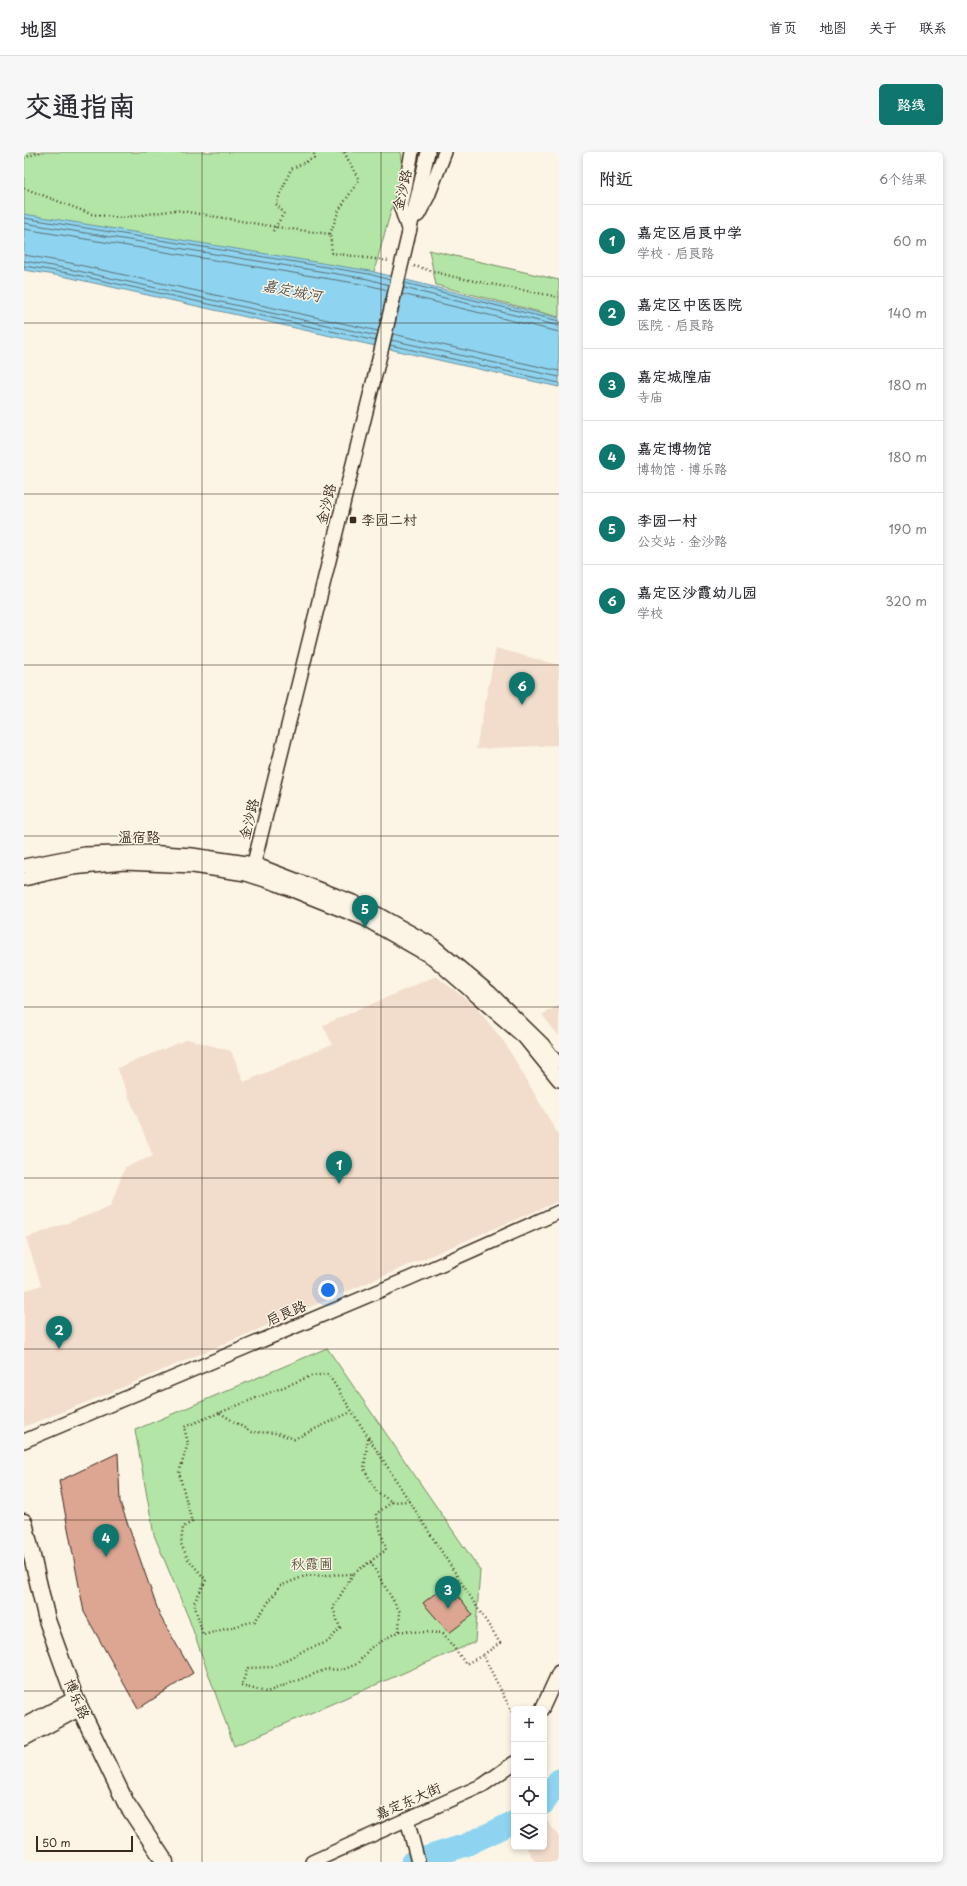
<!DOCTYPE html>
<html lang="zh">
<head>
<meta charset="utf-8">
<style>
	:root { --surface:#fff; --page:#f7f7f7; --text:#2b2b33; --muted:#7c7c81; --line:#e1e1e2; --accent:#0f766e }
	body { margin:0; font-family:"Playpen Sans","LXGW WenKai TC",sans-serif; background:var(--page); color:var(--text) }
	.controls { position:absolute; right:12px; bottom:12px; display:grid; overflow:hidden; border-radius:6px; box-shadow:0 2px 6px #0003 }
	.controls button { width:36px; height:36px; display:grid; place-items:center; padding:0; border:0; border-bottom:1px solid var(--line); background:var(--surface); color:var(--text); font:20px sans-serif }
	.scale { position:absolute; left:12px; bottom:10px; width:97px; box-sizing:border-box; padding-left:4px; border:2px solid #3b2a1e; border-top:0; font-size:11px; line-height:14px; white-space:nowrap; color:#3b2a1e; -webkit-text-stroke:3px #fcf5e5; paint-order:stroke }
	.you { position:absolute; left:304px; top:1138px; width:14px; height:14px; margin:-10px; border:3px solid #fff; border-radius:50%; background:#1a73e8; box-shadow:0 0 0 6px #1a73e833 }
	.badge { display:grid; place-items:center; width:26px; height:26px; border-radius:50%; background:var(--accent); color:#fff; font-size:13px; font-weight:700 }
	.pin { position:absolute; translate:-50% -33px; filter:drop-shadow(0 1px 2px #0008) }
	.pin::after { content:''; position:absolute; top:21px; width:14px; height:12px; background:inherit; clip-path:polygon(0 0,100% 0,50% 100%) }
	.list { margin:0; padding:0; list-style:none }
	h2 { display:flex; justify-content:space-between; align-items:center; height:52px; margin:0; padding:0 16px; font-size:17px }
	h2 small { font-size:13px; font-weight:400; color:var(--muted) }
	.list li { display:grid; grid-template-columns:26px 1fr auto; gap:12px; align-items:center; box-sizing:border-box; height:72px; padding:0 16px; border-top:1px solid var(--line) }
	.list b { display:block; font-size:15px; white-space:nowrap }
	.list p { margin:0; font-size:13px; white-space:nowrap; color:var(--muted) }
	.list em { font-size:13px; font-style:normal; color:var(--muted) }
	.icon { flex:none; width:22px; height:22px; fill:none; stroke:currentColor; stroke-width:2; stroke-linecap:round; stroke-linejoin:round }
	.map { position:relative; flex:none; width:535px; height:1710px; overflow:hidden; border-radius:6px }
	header { display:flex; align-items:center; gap:24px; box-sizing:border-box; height:56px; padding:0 20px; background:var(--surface); border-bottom:1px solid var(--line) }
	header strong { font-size:19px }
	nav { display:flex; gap:22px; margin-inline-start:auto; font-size:14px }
	.intro { display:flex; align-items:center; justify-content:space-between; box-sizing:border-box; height:96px; padding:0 24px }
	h1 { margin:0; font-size:28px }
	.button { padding:10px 18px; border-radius:6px; background:var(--accent); color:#fff; font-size:14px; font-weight:700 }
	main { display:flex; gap:24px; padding:0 24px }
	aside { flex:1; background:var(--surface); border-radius:6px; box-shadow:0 2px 6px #0003 }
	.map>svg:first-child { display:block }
</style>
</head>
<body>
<header>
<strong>地图</strong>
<nav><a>首页</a><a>地图</a><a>关于</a><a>联系</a></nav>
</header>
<div class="intro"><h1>交通指南</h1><a class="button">路线</a></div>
<main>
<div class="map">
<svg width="535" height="1710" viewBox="0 0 535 1710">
	<rect width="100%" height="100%" fill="#fcf5e5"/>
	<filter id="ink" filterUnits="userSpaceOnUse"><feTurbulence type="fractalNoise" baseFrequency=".025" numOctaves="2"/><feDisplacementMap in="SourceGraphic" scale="8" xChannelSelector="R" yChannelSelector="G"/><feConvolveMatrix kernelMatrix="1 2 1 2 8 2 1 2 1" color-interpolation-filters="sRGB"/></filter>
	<g filter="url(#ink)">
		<g fill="#f2ddcc">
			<path d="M 472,496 L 535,513 L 535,593 L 452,597 Z"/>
			<path d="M 412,824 L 451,854 L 481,891 L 535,984 L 535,1049 L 76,1245 L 0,1275 L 0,1139 L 17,1133 L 2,1086 L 86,1055 L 101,1015 L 129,1004 L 93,916 L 164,887 L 207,899 L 220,930 L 308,892 L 299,873 Z"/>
			<path d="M 535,853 L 535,884 L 518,863 Z"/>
			<path d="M 521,1666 L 535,1685 L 535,1710 L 511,1710 L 502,1695 L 520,1695 Z"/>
		</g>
		<g fill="#b3e6a6" stroke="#778862">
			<path d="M 0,0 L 377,0 L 379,16 L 349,123 L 0,63 Z"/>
			<path d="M 405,98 L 535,128 L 535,165 L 412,133 Z"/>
			<path d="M 303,1196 L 456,1418 L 451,1490 L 210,1594 L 165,1467 L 130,1383 L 111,1278 Z"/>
		</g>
		<path fill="#8ed4f0" stroke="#6d909c" d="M 0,62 L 346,119 L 535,166 L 535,235 L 43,125 L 0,118 Z"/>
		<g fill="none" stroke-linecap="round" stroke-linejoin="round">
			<g stroke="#5c6e72" stroke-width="1">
				<path d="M 0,66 L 345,122 L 366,128"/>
				<path d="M 0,71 L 344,127 L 365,133"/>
				<path d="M 0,77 L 343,133 L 364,138"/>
				<path d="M 0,103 L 46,111 L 354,179"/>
				<path d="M 0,109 L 45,117 L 353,184"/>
				<path d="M 0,114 L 44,121 L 352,189"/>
				<path d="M 381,131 L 535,169"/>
				<path d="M 380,136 L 535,174"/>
				<path d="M 378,142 L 535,180"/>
				<path d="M 369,182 L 535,219"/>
				<path d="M 367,188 L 535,225"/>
				<path d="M 366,193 L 535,231"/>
			</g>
			<g stroke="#8ed4f0" stroke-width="23">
				<path d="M 520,1651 L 535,1628"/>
				<path d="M 388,1710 L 442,1693 L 490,1670"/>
			</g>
		</g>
		<g fill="#dca693" stroke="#3b2a1e">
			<path d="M 94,1301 L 96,1350 L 136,1464 L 169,1521 L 114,1557 L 60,1460 L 35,1329 Z"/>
			<path d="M 424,1431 L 449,1463 L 425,1481 L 399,1451 Z"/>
		</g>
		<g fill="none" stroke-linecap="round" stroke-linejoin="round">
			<defs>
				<g id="minor">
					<path d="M 394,63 L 404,44 L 421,0"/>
					<path d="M 385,80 L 377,56 L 388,0"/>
					<path d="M 0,714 L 61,702 L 123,700 L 168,703 L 230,712 L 337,753 L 407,792 L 466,841 L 519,893 L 532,910"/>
					<path d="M 227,723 L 357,199 L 404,0"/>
					<path d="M 0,727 L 48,716 L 100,711 L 169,714 L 222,722 L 253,732 L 341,767 L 409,806 L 500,885 L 535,928"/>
					<path d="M 0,1289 L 386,1126 L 535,1060"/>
					<path d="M 518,1557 L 535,1520"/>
					<path d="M 0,1573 L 51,1546"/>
					<path d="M 0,1587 L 56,1557"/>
					<path d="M 383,1667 L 394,1710"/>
					<path d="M 288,1710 L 459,1633 L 490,1611"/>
				</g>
				<path id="major" d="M 0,1370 L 23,1468 L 51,1546 L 102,1651 L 141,1710"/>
			</defs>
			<use href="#minor" stroke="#3b2a1e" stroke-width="16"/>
			<use href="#major" stroke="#3b2a1e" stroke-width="19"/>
			<g stroke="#3b2a1e" stroke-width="2.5" stroke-dasharray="1 3" stroke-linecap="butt">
				<path d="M 0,6 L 16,0"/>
				<path d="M 0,36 L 67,62 L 97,66 L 152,58 L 252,75 L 306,82 L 308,101 L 365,109"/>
				<path d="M 249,79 L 260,61 L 252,52 L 267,17 L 290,6 L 290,0"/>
				<path d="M 306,82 L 315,58 L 335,28 L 320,0"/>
				<path d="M 390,114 L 430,125 L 535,145"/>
				<path d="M 196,1261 L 227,1280 L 253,1281 L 270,1287 L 327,1260"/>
				<path d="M 344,1286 L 340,1317 L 353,1340 L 368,1350 L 385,1349"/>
				<path d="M 368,1350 L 352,1362 L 362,1398 L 329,1422 L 281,1424 L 256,1434 L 231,1469 L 179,1483 L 170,1451 L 182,1428 L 164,1407 L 157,1392 L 159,1375 L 168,1370 L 155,1321 L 164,1291 L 160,1275 L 287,1224 L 304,1222 L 476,1491 L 459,1503 L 490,1564"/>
				<path d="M 329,1422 L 309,1456 L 316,1476 L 304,1490 L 281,1498 L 248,1515 L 224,1516 L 217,1534 L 243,1540 L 303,1517 L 318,1518 L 333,1512 L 346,1496 L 375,1479 L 376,1460 L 346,1409"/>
				<path d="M 375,1479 L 419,1481 L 442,1512 L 459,1503"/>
			</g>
			<use href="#minor" stroke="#fcf5e5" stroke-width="13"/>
			<use href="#major" stroke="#fcf5e5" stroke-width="16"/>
		</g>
	</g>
	<path fill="none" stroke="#3b2a1e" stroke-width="1" stroke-opacity="0.55" d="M 178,0 L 178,1710M 357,0 L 357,1710M 0,171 L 535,171M 0,342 L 535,342M 0,513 L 535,513M 0,684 L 535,684M 0,855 L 535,855M 0,1026 L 535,1026M 0,1197 L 535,1197M 0,1368 L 535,1368M 0,1539 L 535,1539"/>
	<rect fill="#3b2a1e" stroke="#fcf5e5" stroke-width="1.5" x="325" y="364" width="8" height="8" rx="2"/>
	<g text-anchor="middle" stroke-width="3" stroke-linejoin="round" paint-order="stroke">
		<g font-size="14" fill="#3b2a1e" stroke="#fcf5e5">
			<text transform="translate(378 38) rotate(-77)" y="5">金沙路</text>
			<text transform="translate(302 352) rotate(-76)" y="5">金沙路</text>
			<text transform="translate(225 667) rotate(-76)" y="5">金沙路</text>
			<text x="115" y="690">温宿路</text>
			<text transform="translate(262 1161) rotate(-23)" y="5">启良路</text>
			<text transform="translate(53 1547) rotate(67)" y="5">博乐路</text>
			<text transform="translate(384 1649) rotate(-24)" y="5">嘉定东大街</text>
		</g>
		<g font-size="14" fill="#3b2a1e" stroke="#fcf5e5" text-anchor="start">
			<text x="337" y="373">李园二村</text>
		</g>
		<g font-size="14" fill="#595940" stroke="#fcf5e5">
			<text x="288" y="1417">秋霞圃</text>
		</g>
		<g font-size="15" font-style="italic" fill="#505452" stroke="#fcf5e5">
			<text transform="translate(268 139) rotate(11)" y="5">嘉定城河</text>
		</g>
	</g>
</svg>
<div class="controls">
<button>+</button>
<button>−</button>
<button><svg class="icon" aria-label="locate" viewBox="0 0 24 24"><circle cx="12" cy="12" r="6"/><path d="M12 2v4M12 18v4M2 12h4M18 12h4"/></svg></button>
<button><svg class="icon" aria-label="layers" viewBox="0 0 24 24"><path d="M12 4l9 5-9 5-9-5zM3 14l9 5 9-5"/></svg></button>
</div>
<div class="scale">50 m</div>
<div class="you"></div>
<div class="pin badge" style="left:315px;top:1032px">1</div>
<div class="pin badge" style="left:35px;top:1197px">2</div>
<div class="pin badge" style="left:424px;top:1457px">3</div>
<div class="pin badge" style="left:82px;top:1405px">4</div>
<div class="pin badge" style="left:341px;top:776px">5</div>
<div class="pin badge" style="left:498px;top:553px">6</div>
</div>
<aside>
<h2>附近<small>6个结果</small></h2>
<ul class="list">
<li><span class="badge">1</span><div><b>嘉定区启良中学</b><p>学校 · 启良路</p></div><em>60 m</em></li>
<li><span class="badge">2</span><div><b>嘉定区中医医院</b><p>医院 · 启良路</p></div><em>140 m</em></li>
<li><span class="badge">3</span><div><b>嘉定城隍庙</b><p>寺庙</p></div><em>180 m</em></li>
<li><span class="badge">4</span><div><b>嘉定博物馆</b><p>博物馆 · 博乐路</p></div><em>180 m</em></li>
<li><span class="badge">5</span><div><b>李园一村</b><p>公交站 · 金沙路</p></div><em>190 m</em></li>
<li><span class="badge">6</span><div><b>嘉定区沙霞幼儿园</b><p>学校</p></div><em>320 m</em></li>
</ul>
</aside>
</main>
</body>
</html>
